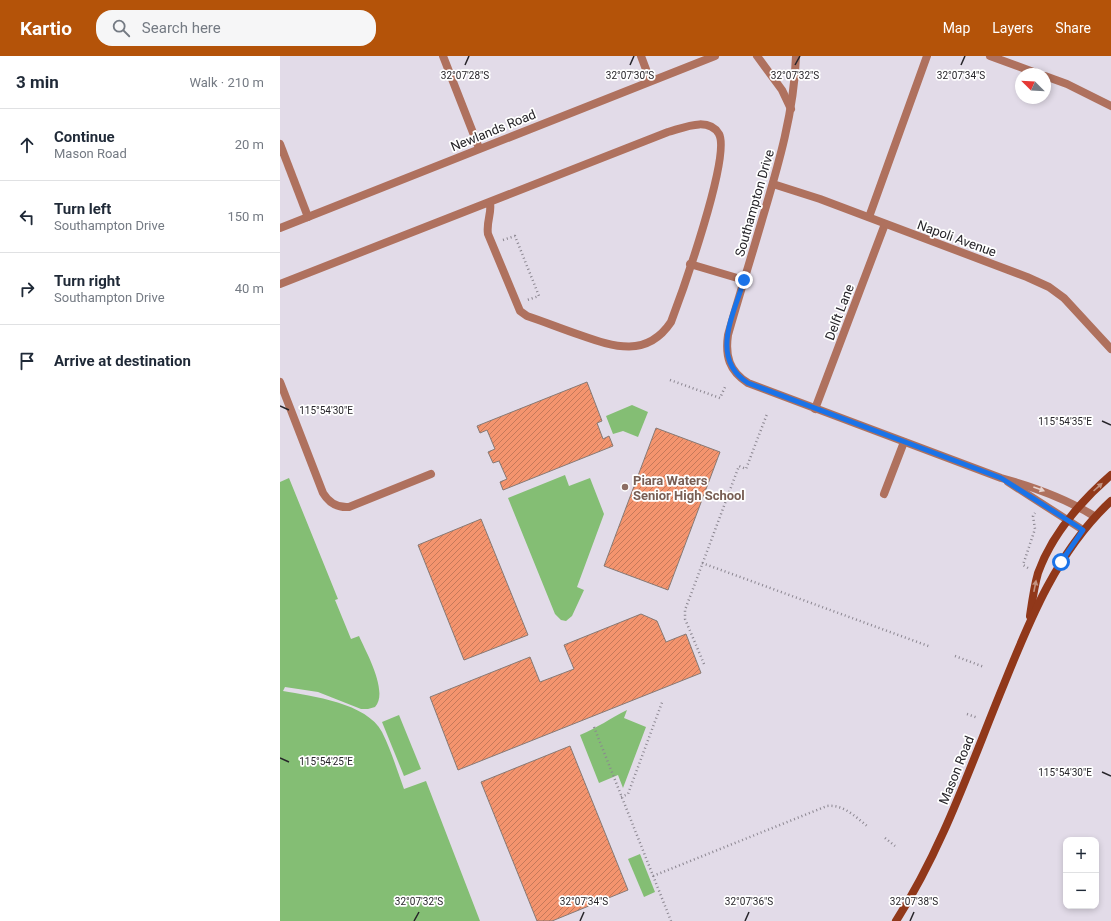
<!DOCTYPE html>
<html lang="en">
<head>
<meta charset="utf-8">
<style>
	:root { --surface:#fff; --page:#f6f6f7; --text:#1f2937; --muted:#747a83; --line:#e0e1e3; --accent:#b45309 }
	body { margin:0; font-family:Roboto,sans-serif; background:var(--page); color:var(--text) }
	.controls { position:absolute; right:12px; bottom:12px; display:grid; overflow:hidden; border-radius:8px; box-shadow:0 2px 6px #0003 }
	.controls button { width:36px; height:36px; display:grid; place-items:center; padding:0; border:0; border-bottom:1px solid var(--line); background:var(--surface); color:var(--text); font:20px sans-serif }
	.compass { position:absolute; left:735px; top:12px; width:36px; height:36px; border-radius:50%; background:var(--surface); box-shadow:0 2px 6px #0003; rotate:294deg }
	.stop { position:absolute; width:12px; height:12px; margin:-9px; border:3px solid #1a73e8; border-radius:50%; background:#fff }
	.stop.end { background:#1a73e8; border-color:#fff; box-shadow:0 1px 4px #0008 }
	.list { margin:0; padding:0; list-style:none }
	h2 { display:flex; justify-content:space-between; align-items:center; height:52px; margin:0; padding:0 16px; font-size:17px }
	h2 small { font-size:13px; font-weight:400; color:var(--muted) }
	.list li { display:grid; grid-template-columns:26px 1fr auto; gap:12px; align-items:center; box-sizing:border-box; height:72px; padding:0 16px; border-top:1px solid var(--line) }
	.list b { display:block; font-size:15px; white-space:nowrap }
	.list p { margin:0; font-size:13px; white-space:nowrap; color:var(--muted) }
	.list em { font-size:13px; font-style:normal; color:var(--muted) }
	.icon { flex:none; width:22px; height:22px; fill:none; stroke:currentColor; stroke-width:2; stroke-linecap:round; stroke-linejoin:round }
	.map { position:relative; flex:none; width:831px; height:865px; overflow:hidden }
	header { display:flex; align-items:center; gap:24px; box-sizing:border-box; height:56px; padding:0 20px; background:var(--accent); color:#fff }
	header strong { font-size:19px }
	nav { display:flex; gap:22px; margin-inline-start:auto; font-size:14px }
	.search { width:280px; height:36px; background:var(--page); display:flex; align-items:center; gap:10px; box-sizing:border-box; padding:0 14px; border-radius:16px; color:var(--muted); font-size:15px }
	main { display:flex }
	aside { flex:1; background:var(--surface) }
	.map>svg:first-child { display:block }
</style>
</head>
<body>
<header>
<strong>Kartio</strong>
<div class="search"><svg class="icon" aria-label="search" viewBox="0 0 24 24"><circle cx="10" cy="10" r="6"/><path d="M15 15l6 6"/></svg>Search here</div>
<nav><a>Map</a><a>Layers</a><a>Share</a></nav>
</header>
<main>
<aside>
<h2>3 min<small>Walk · 210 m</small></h2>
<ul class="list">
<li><svg class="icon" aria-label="ahead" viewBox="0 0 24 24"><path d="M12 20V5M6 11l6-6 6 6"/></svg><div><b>Continue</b><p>Mason Road</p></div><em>20 m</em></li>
<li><svg class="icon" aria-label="left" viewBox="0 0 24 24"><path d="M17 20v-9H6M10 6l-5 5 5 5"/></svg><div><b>Turn left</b><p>Southampton Drive</p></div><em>150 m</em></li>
<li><svg class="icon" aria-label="right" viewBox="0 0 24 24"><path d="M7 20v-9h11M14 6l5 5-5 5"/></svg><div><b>Turn right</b><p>Southampton Drive</p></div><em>40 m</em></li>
<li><svg class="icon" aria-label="arrive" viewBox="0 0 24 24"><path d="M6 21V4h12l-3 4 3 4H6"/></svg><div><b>Arrive at destination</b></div></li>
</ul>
</aside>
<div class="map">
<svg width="831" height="865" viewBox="0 0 831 865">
	<defs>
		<pattern id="building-hatch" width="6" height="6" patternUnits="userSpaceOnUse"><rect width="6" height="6" fill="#f4946e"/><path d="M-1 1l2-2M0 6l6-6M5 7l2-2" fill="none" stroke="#c5795a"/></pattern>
	</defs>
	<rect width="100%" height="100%" fill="#e2dbe8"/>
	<g fill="#84be74">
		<path d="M 352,349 L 368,356 L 358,381 L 343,375 L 333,378 L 326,360 Z"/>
		<path d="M 285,419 L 289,430 L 310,422 L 324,458 L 297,531 L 304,534 L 292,560 L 286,565 L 281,564 L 275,558 L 228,442 Z"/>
		<path d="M 9,422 L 58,543 L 55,544 L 71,583 L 79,580 C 86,596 109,636 95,651 L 88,653 L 81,653 L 38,636 L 5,631 L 3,635 C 32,640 87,647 102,676 C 111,694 117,714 124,733 L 146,725 L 200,865 L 0,865 L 0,426 Z"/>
		<path d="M 347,654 L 344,662 L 366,671 L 343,732 L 338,719 L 319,727 L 300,679 C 317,672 331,662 347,654 Z"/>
		<path d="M 119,659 L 141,713 L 124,720 L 102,666 Z"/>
		<path d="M 360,798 L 375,836 L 364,841 L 348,803 Z"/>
	</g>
	<g fill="url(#building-hatch)" stroke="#877974">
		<path d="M 307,326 L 322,365 L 317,367 L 323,383 L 329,380 L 333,390 L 223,434 L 220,426 L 227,423 L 219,405 L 213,407 L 208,396 L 215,393 L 207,374 L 200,377 L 197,370 Z"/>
		<path d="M 376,372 L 440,396 L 388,534 L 324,510 Z"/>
		<path d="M 201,463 L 248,579 L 184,604 L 138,489 Z"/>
		<path d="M 361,558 L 377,565 L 386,586 L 406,578 L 421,617 L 178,714 L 150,641 L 250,601 L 260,626 L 294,613 L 284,589 Z"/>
		<path d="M 290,690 L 348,834 L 272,865 L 257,865 L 201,726 Z"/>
	</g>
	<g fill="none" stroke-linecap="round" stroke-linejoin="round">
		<g stroke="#8b8690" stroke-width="2.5" stroke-dasharray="1 3" stroke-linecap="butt">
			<path d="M 223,184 L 235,180 L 259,240 L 247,244"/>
			<path d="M 390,324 L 440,342 L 445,331"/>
			<path d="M 422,507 L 651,591"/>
			<path d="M 748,512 L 743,509 L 755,473 L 753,460 L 755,457"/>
			<path d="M 675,600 L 704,611"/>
			<path d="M 424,608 L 405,563 L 405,554 L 459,410 L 466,413 L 487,358"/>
			<path d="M 687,658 L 698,662"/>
			<path d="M 314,671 L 391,865"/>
			<path d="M 341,741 L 348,738 L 383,644"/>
			<path d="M 605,782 L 615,790"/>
			<path d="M 373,820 L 547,750 C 563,748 576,761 587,770"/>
		</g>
		<g stroke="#af715e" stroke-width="8">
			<path d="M 589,161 L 647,0"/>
			<path d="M 410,208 L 464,224"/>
			<path d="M 0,228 L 388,76 C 403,72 428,60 439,78 C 451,100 402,237 391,266 C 367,302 334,291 300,279 C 282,273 265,266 247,260 L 240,255 L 208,178 C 206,166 212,157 210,147"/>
			<path d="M 0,326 L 43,437 C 49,447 57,452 69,451 L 151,418"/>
			<path d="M 535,353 L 605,168"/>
			<path d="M 604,438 L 624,386"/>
		</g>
		<g stroke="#af715e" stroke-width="8">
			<path d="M 163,0 L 199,92"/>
			<path d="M 361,0 L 370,24"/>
			<path d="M 477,0 L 502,34 L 511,53"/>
			<path d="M 516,0 C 514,57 498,110 482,164 C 471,202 459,240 448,279 C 445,300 449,315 468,327 L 721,422 C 754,431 785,442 814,460"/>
			<path d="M 710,0 L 759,18"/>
			<path d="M 765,20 L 787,28 L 831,50"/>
			<path d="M 0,88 L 28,161"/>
			<path d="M 493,128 L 540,143 L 747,221 L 769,231 L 784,242 L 831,293"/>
			<path d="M 0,172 L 435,0"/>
			<path d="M 728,426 L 803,474"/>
		</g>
		<g stroke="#91381a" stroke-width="8">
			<path d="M 750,560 C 752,546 754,531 758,517 C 772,478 800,446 831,419"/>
			<path d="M 616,865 C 663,792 691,708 724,628 C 750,563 778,494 831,445"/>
		</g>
	</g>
	<defs><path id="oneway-solid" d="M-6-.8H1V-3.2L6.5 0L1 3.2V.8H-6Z"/></defs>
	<g fill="#c29281">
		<use href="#oneway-solid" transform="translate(818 431) rotate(-42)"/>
		<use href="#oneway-solid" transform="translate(755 530) rotate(-79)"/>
	</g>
	<use fill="#e7d4cf" href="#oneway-solid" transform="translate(759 433) rotate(20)"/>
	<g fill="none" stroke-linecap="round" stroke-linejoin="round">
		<path stroke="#1a73e8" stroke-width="5" d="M 464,224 C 454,258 429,302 468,327 L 721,422 L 803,474 L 781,506"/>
	</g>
	<path fill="none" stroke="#262429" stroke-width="1.5" d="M 185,9 L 189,0M 350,9 L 354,0M 515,9 L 520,0M 681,9 L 685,0M 0,350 L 9,354M 822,365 L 831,369M 0,702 L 9,706M 822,716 L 831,720M 134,865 L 139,856M 300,865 L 304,856M 465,865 L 469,856M 630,865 L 634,856"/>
	<circle fill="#8d6e63" stroke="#fff" stroke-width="1.5" cx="345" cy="431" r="4"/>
	<g text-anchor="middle" stroke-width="3.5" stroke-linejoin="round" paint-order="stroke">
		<g font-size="13" fill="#262429" stroke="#fff">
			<text transform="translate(213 74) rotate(-22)" y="5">Newlands Road</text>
			<text transform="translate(474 147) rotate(-74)" y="5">Southampton Drive</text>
			<text transform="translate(677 182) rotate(20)" y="5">Napoli Avenue</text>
			<text transform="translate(559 256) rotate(-69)" y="5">Delft Lane</text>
			<text transform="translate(676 714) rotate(-68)" y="5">Mason Road</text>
		</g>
		<g font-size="13" font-weight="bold" fill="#785e54" stroke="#fff" text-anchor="start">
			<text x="353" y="429">Piara Waters<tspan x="353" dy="15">Senior High School</tspan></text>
		</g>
	</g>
	<g font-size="10" text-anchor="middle" fill="#262429" stroke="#fff" stroke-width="3.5" stroke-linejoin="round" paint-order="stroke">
		<text x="185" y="23">32°07'28"S</text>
		<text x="350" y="23">32°07'30"S</text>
		<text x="515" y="23">32°07'32"S</text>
		<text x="681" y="23">32°07'34"S</text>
		<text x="46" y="358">115°54'30"E</text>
		<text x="785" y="369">115°54'35"E</text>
		<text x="46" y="709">115°54'25"E</text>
		<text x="785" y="720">115°54'30"E</text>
		<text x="139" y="849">32°07'32"S</text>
		<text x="304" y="849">32°07'34"S</text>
		<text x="469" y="849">32°07'36"S</text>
		<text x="634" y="849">32°07'38"S</text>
	</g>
</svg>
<div class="controls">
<button>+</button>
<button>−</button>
</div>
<svg class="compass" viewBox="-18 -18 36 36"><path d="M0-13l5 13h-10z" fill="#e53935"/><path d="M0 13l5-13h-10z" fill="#747a83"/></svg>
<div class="stop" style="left:781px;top:506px"></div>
<div class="stop end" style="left:464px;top:224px"></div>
</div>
</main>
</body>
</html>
